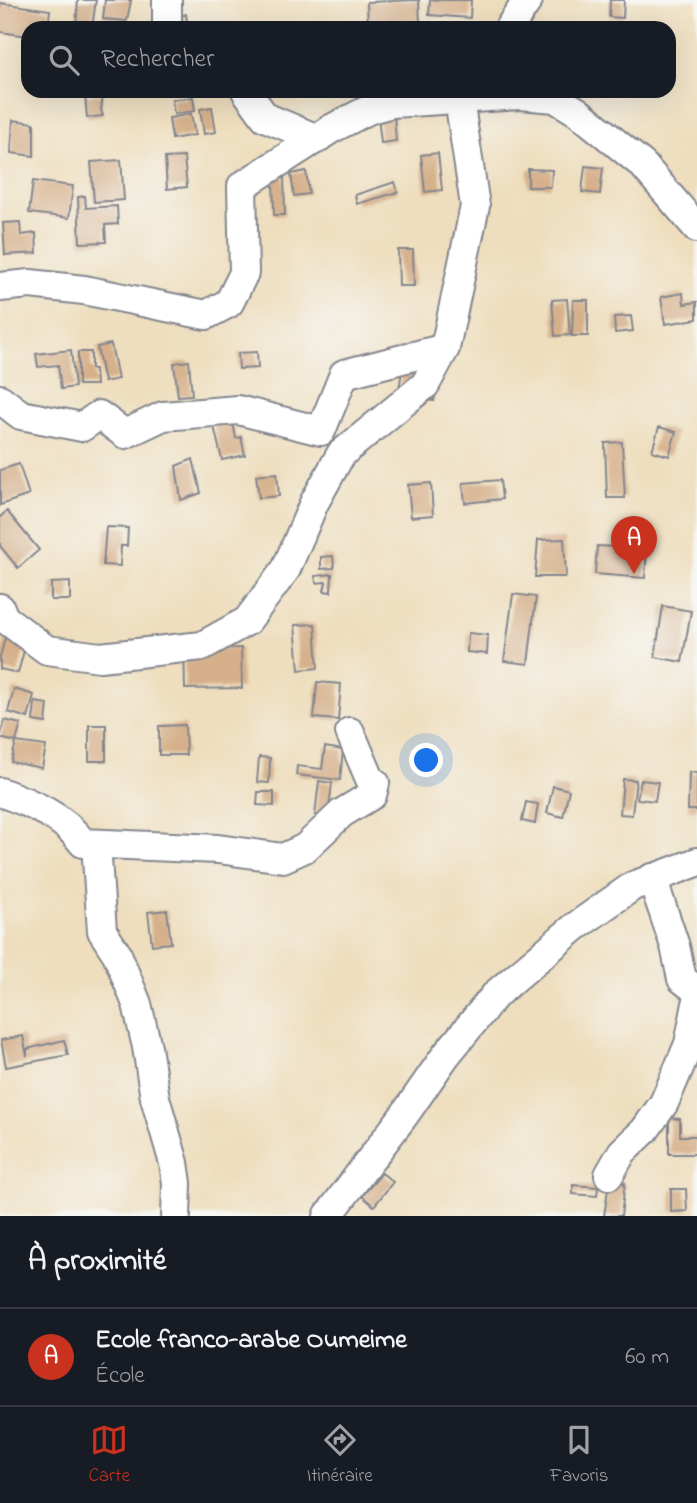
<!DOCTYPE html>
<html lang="fr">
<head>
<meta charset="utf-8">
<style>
	:root { --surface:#171b24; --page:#20242c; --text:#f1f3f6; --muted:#9ea1a6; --line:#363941; --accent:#c8321e }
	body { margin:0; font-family:"Indie Flower",sans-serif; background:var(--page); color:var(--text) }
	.you { position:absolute; left:427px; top:761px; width:24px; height:24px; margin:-18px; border:5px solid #fff; border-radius:50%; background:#1a73e8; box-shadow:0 0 0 10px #1a73e833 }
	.badge { display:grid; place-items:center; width:46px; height:46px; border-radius:50%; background:var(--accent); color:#fff; font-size:23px; font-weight:700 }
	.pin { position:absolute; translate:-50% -58px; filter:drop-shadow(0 2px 4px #0008) }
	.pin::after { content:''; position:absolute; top:37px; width:24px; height:21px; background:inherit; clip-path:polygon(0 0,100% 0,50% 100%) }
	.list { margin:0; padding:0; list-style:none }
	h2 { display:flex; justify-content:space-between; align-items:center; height:91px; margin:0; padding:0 28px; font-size:30px }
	h2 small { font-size:23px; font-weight:400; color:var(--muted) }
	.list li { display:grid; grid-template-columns:46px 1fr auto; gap:21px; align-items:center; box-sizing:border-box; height:98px; padding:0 28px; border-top:2px solid var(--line) }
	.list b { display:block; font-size:26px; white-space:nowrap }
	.list p { margin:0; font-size:23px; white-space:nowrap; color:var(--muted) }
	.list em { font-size:23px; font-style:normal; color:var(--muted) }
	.icon { flex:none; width:38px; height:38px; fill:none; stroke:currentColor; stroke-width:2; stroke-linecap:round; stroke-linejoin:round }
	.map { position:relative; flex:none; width:697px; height:1216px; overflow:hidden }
	.search { position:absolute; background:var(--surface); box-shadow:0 7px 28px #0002; left:21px; right:21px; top:21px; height:77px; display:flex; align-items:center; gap:18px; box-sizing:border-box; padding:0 24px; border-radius:21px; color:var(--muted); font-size:26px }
	.sheet { height:189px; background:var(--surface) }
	nav { display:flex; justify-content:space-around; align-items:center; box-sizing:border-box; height:98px; border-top:2px solid var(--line); background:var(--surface); font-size:19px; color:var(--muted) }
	nav a { display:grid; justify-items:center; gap:4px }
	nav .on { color:var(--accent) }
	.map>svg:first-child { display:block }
</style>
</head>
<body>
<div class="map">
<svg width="697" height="1216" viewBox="0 0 697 1216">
	<rect width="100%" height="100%" fill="#f6f6f2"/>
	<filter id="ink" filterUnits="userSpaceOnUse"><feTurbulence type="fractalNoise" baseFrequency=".0143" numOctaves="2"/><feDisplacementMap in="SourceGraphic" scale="14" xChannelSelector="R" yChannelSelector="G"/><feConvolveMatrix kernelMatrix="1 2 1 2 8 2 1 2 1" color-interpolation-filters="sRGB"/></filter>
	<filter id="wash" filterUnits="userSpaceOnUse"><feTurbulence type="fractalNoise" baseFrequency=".00686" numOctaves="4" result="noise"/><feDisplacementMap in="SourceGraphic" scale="28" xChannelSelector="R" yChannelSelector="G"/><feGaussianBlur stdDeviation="1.57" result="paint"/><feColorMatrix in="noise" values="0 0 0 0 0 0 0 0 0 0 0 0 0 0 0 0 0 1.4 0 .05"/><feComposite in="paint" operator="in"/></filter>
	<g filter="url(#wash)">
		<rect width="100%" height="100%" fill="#eedebe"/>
		<g id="blocks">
			<g fill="#d6b08b">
				<path d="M 78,0 L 96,0 L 92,28 L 76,25 Z"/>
				<path d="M 105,0 L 131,0 L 127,21 L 103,19 Z"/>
				<path d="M 419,0 L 420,25 L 368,27 L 367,2 Z"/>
				<path d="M 430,0 L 471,0 L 470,18 L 429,15 Z"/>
				<path d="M 610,0 L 624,0 L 623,18 L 609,17 Z"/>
				<path d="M 0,3 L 50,10 L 48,28 L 28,28 L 28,36 L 0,32 Z"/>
				<path d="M 186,14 L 188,28 L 169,28 L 167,21 Z"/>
				<path d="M 85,95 L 103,95 L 101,110 L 103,116 L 87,118 Z"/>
				<path d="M 193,97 L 195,111 L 174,114 L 172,100 Z"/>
				<path d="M 212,107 L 216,132 L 204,134 L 200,109 Z"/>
				<path d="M 191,114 L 195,135 L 172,139 L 169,118 Z"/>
				<path d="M 394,115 L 396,141 L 381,143 L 378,116 Z"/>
				<path d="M 13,120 L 34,123 L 34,156 L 11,153 Z"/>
				<path d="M 438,153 L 442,190 L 425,192 L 421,155 Z"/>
				<path d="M 184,157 L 187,187 L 167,189 L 165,158 Z"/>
				<path d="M 121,160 L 124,200 L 94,202 L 91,162 Z"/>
				<path d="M 585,166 L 603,168 L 600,194 L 582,192 Z"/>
				<path d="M 528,169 L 552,170 L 551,187 L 528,187 Z"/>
				<path d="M 306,171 L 309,194 L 294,196 L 291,174 Z"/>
				<path d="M 273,175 L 284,175 L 285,215 L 274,215 Z"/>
				<path d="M 33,181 L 73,186 L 69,218 L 29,213 Z"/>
				<path d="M 395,182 L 398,192 L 357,204 L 355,195 Z"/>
				<path d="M 85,196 L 86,208 L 117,206 L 118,224 L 105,225 L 106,242 L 80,243 L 78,197 Z"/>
				<path d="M 20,222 L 21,235 L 36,233 L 37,253 L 5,255 L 3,223 Z"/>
				<path d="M 398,250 L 413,250 L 414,286 L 399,286 Z"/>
				<path d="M 683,293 L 684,304 L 697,302 L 697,319 L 665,324 L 661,297 Z"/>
				<path d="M 567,299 L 570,335 L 555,336 L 552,300 Z"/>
				<path d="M 573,300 L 588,300 L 588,336 L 572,336 Z"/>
				<path d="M 631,316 L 633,331 L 615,333 L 614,317 Z"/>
				<path d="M 111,344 L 118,379 L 104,382 L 97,347 Z"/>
				<path d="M 71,350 L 75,387 L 61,389 L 58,365 L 38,367 L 36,354 Z"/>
				<path d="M 78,352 L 91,352 L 91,369 L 95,369 L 96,385 L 78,385 Z"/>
				<path d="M 257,352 L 258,368 L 239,369 L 238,353 Z"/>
				<path d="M 189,361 L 192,395 L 178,396 L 174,363 Z"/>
				<path d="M 402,370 L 437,375 L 434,401 L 398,396 Z"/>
				<path d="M 232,418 L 236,438 L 241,437 L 245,455 L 222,460 L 213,422 Z"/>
				<path d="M 659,427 L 676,432 L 669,456 L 652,451 Z"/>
				<path d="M 622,442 L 625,498 L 607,498 L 605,443 Z"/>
				<path d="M 193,459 L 201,493 L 181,500 L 176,466 Z"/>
				<path d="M 19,464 L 29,495 L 0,505 L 0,470 Z"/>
				<path d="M 277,473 L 279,496 L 259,498 L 256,475 Z"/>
				<path d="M 500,480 L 502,499 L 465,503 L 463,483 Z"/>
				<path d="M 431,483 L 433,515 L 411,517 L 408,485 Z"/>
				<path d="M 7,511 L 39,550 L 18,568 L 0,546 L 0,517 Z"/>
				<path d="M 106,527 L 128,528 L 127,546 L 121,546 L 120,566 L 103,565 Z"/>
				<path d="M 620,527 L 636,528 L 634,549 L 647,549 L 645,578 L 595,574 L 597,546 L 618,547 Z"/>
				<path d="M 564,539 L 566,577 L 535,577 L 538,540 Z"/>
				<path d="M 333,556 L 334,568 L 321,569 L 321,557 Z"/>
				<path d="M 332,574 L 331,592 L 324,591 L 326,582 L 316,583 L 315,576 Z"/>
				<path d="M 70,582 L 70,600 L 51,600 L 51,583 Z"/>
				<path d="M 513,594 L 536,597 L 528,664 L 504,661 Z"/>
				<path d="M 663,606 L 691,611 L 682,662 L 655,657 Z"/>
				<path d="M 315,624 L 318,668 L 299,670 L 295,625 Z"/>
				<path d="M 468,633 L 488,635 L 487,654 L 467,652 Z"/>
				<path d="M 5,638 L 26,643 L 18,673 L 0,669 L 0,657 Z"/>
				<path d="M 241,648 L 242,688 L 185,689 L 184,649 Z"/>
				<path d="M 317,682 L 341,684 L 338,720 L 314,718 Z"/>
				<path d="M 14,689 L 34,695 L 28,718 L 8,712 Z"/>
				<path d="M 35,702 L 48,704 L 46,723 L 33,721 Z"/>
				<path d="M 4,720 L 21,724 L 16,742 L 0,738 Z"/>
				<rect x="89" y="725" width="17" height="36"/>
				<path d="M 185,725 L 186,755 L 159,755 L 159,726 Z"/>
				<path d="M 16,742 L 46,746 L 42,768 L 11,762 Z"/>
				<path d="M 325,747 L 343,750 L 340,780 L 296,775 L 297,766 L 322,769 Z"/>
				<path d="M 259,757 L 270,758 L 269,783 L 257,782 Z"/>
				<path d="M 689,772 L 697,773 L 697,810 L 688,810 Z"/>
				<path d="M 623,779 L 636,780 L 632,815 L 620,814 Z"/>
				<path d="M 641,780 L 658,782 L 655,801 L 637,799 Z"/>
				<path d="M 319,781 L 332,783 L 328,816 L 315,815 Z"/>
				<path d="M 553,786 L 569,790 L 563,817 L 547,813 Z"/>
				<path d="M 258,792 L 274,792 L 274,806 L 257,805 Z"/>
				<path d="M 526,802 L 538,804 L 535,824 L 522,821 Z"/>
				<path d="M 167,910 L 171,943 L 152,945 L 148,912 Z"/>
				<path d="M 23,1036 L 27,1056 L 27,1049 L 64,1040 L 68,1055 L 6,1067 L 1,1040 Z"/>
				<path d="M 669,1118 L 680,1119 L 680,1136 L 697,1136 L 697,1154 L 669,1154 Z"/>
				<path d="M 382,1173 L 393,1182 L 374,1206 L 362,1196 Z"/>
				<path d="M 609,1182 L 625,1183 L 621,1216 L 604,1216 Z"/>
				<path d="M 573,1185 L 598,1187 L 597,1196 L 573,1194 Z"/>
				<path d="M 671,1189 L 686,1189 L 687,1211 L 671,1212 Z"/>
			</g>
		</g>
	</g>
	<g filter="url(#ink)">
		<use href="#blocks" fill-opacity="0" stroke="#84868e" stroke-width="2"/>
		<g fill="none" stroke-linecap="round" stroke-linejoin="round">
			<defs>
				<g id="minor">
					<path d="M 167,0 L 167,28"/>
					<path d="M 509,28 L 528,0"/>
					<path d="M 246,91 L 265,117 L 317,139"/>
					<path d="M 0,287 L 30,284 L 84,290 L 206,315 L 229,303 L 244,273 L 242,186 L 331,129 L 370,109 L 392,103 L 425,101 L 520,95 L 555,98 L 578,112 L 643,165 L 697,228"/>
					<path d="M 0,399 L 21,415 L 82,427 L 99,415 L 125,434 L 163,416 L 238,410 L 321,431 L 344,374 L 445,348"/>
					<path d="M 0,608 L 4,618 L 47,650 L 100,657 L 202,646 L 247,621 L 286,569 L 314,503 L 341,454 L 425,385 L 445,348 L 475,206 L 459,99 L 465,91"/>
					<path d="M 0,792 C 31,803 63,816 83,843 L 218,849 L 283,858 L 305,848 L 342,813 L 372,795 L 375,783 L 370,779 L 350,732"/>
					<path d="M 96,844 L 102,931 L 117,954 L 137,1004 L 147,1047 L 155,1098 L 174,1163 L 177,1183 L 176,1216"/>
					<path d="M 652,878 L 675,946 L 682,979 L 695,989 L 697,988"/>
					<path d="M 609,1175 L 622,1152 L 645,1130 L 664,1103 L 689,1044 L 697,1004"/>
					<path d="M 328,1216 L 405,1114 L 446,1055 L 496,994 L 575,927 L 633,886 L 697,862"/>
				</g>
			</defs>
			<use href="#minor" stroke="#84868e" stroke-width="32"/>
			<use href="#minor" stroke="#fff" stroke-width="28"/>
		</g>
	</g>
</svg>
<div class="you"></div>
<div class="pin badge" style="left:634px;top:574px">A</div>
<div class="search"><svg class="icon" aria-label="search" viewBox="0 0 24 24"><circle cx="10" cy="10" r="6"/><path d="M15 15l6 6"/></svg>Rechercher</div>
</div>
<section class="sheet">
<h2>À proximité<small></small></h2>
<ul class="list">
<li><span class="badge">A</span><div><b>Ecole franco-arabe Oumeime</b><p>École</p></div><em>60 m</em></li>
</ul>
</section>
<nav>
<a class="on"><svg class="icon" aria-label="map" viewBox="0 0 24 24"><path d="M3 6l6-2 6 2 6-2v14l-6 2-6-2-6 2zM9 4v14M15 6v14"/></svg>Carte</a>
<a><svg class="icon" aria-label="directions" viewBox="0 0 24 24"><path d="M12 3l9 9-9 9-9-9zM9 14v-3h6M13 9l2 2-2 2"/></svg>Itinéraire</a>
<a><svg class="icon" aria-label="saved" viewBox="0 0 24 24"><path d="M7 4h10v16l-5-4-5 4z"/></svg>Favoris</a>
</nav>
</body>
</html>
